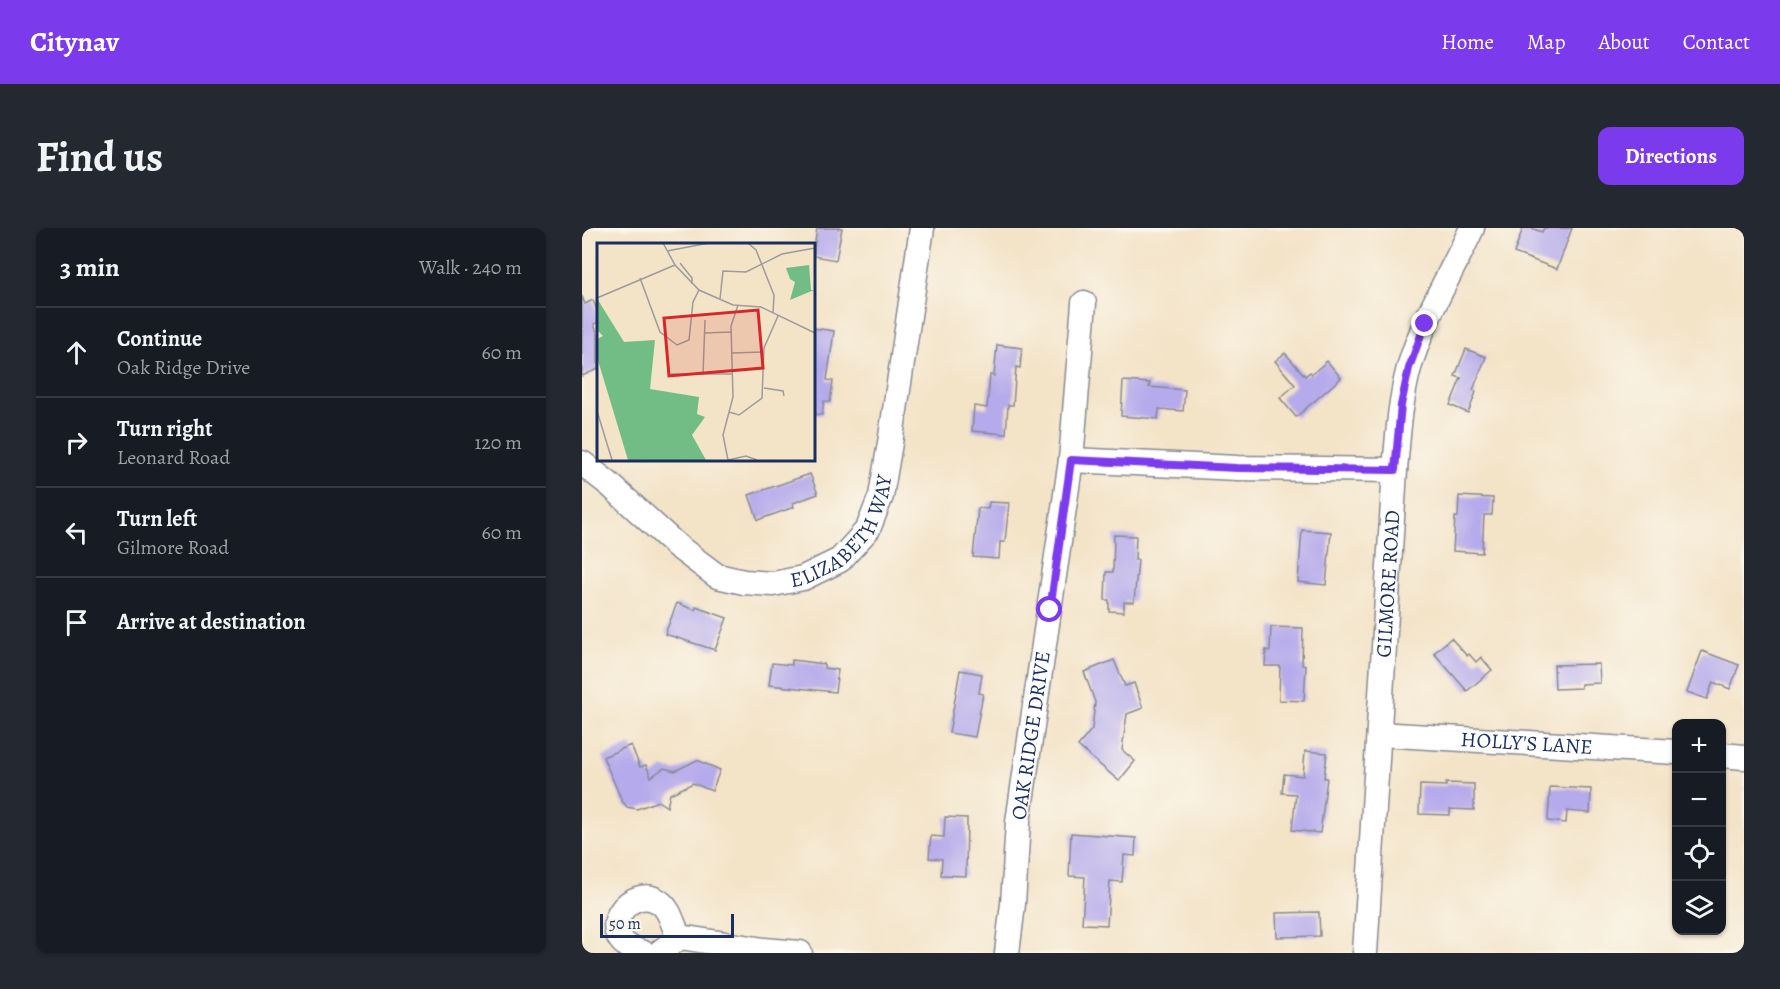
<!DOCTYPE html>
<html lang="en">
<head>
<meta charset="utf-8">
<style>
	:root { --surface:#171b24; --page:#242831; --text:#f1f3f6; --muted:#9ea1a6; --line:#363941; --accent:#7c3aed }
	body { margin:0; font-family:Alegreya,serif; background:var(--page); color:var(--text) }
	.controls { position:absolute; right:18px; bottom:18px; display:grid; overflow:hidden; border-radius:12px; box-shadow:0 2px 4px #0004 }
	.controls button { width:54px; height:54px; display:grid; place-items:center; padding:0; border:0; border-bottom:2px solid var(--line); background:var(--surface); color:var(--text); font:30px sans-serif }
	.scale { position:absolute; left:18px; bottom:15px; width:134px; box-sizing:border-box; padding-left:6px; border:3px solid #1b2f5e; border-top:0; font-size:16px; line-height:21px; white-space:nowrap; color:#1b2f5e; -webkit-text-stroke:4px #fbf7ec; paint-order:stroke }
	.stop { position:absolute; width:18px; height:18px; margin:-14px; border:4px solid #7c3aed; border-radius:50%; background:#fff }
	.stop.end { background:#7c3aed; border-color:#fff; box-shadow:0 2px 6px #0008 }
	.list { margin:0; padding:0; list-style:none }
	h2 { display:flex; justify-content:space-between; align-items:center; height:78px; margin:0; padding:0 24px; font-size:26px }
	h2 small { font-size:20px; font-weight:400; color:var(--muted) }
	.list li { display:grid; grid-template-columns:39px 1fr auto; gap:18px; align-items:center; box-sizing:border-box; height:90px; padding:0 24px; border-top:2px solid var(--line) }
	.list b { display:block; font-size:22px; white-space:nowrap }
	.list p { margin:0; font-size:20px; white-space:nowrap; color:var(--muted) }
	.list em { font-size:20px; font-style:normal; color:var(--muted) }
	.icon { flex:none; width:33px; height:33px; fill:none; stroke:currentColor; stroke-width:2; stroke-linecap:round; stroke-linejoin:round }
	.map { position:relative; flex:none; width:1162px; height:725px; overflow:hidden; border-radius:12px }
	header { display:flex; align-items:center; gap:36px; box-sizing:border-box; height:84px; padding:0 30px; background:var(--accent); color:#fff }
	header strong { font-size:28px }
	nav { display:flex; gap:33px; margin-inline-start:auto; font-size:21px }
	.intro { display:flex; align-items:center; justify-content:space-between; box-sizing:border-box; height:144px; padding:0 36px }
	h1 { margin:0; font-size:42px }
	.button { padding:15px 27px; border-radius:12px; background:var(--accent); color:#fff; font-size:21px; font-weight:700 }
	main { display:flex; gap:36px; padding:0 36px }
	aside { flex:1; background:var(--surface); border-radius:12px; box-shadow:0 2px 4px #0004 }
	.map>svg:first-child { display:block }
</style>
</head>
<body>
<header>
<strong>Citynav</strong>
<nav><a>Home</a><a>Map</a><a>About</a><a>Contact</a></nav>
</header>
<div class="intro"><h1>Find us</h1><a class="button">Directions</a></div>
<main>
<aside>
<h2>3 min<small>Walk · 240 m</small></h2>
<ul class="list">
<li><svg class="icon" aria-label="ahead" viewBox="0 0 24 24"><path d="M12 20V5M6 11l6-6 6 6"/></svg><div><b>Continue</b><p>Oak Ridge Drive</p></div><em>60 m</em></li>
<li><svg class="icon" aria-label="right" viewBox="0 0 24 24"><path d="M7 20v-9h11M14 6l5 5-5 5"/></svg><div><b>Turn right</b><p>Leonard Road</p></div><em>120 m</em></li>
<li><svg class="icon" aria-label="left" viewBox="0 0 24 24"><path d="M17 20v-9H6M10 6l-5 5 5 5"/></svg><div><b>Turn left</b><p>Gilmore Road</p></div><em>60 m</em></li>
<li><svg class="icon" aria-label="arrive" viewBox="0 0 24 24"><path d="M6 21V4h12l-3 4 3 4H6"/></svg><div><b>Arrive at destination</b></div></li>
</ul>
</aside>
<div class="map">
<svg width="1162" height="725" viewBox="0 0 1162 725">
	<rect width="100%" height="100%" fill="#fbf7ec"/>
	<filter id="ink" filterUnits="userSpaceOnUse"><feTurbulence type="fractalNoise" baseFrequency=".0167" numOctaves="2"/><feDisplacementMap in="SourceGraphic" scale="12" xChannelSelector="R" yChannelSelector="G"/><feConvolveMatrix kernelMatrix="1 2 1 2 8 2 1 2 1" color-interpolation-filters="sRGB"/></filter>
	<filter id="wash" filterUnits="userSpaceOnUse"><feTurbulence type="fractalNoise" baseFrequency=".008" numOctaves="4" result="noise"/><feDisplacementMap in="SourceGraphic" scale="24" xChannelSelector="R" yChannelSelector="G"/><feGaussianBlur stdDeviation="1.35" result="paint"/><feColorMatrix in="noise" values="0 0 0 0 0 0 0 0 0 0 0 0 0 0 0 0 0 1.4 0 .05"/><feComposite in="paint" operator="in"/></filter>
	<g filter="url(#wash)">
		<rect width="100%" height="100%" fill="#f3e3c7"/>
		<g id="blocks">
			<g fill="#b5aaeb">
				<path d="M 235,0 L 260,0 L 254,32 L 231,28 Z"/>
				<path d="M 941,0 L 949,0 L 960,4 L 962,0 L 990,0 L 975,41 L 932,25 Z"/>
				<path d="M 0,68 L 3,76 L 11,72 L 16,86 L 16,94 L 12,96 L 16,107 L 16,141 L 0,148 Z"/>
				<path d="M 231,100 L 252,103 L 245,152 L 251,153 L 248,174 L 242,173 L 240,187 L 231,186 Z"/>
				<path d="M 415,117 L 440,120 L 438,140 L 434,139 L 431,177 L 426,177 L 424,206 L 390,203 L 392,178 L 405,180 L 408,147 L 412,148 Z"/>
				<path d="M 884,121 L 904,129 L 891,162 L 894,164 L 886,185 L 868,177 L 879,150 L 873,148 Z"/>
				<path d="M 703,125 L 723,148 L 728,144 L 730,146 L 745,133 L 759,150 L 714,189 L 698,170 L 713,157 L 693,133 Z"/>
				<path d="M 541,153 L 568,155 L 567,159 L 603,162 L 601,183 L 577,181 L 576,191 L 539,188 Z"/>
				<path d="M 228,246 L 236,266 L 211,275 L 212,279 L 176,292 L 167,267 Z"/>
				<path d="M 877,268 L 911,270 L 910,287 L 902,287 L 900,325 L 871,323 L 873,289 L 876,289 Z"/>
				<path d="M 407,274 L 427,275 L 423,314 L 418,314 L 417,331 L 391,329 L 396,280 L 406,281 Z"/>
				<path d="M 720,302 L 749,304 L 744,357 L 716,354 Z"/>
				<path d="M 532,307 L 554,308 L 553,332 L 556,332 L 552,374 L 542,374 L 542,384 L 527,383 L 527,372 L 523,372 L 524,344 L 531,344 Z"/>
				<path d="M 95,375 L 113,382 L 114,379 L 145,390 L 133,422 L 83,406 Z"/>
				<path d="M 689,399 L 721,400 L 720,437 L 724,438 L 722,473 L 697,472 L 698,438 L 683,438 L 684,422 L 688,423 Z"/>
				<path d="M 869,410 L 885,428 L 887,426 L 894,434 L 899,429 L 910,442 L 885,463 L 852,425 Z"/>
				<path d="M 1120,423 L 1157,437 L 1148,461 L 1131,454 L 1125,471 L 1105,464 Z"/>
				<path d="M 210,432 L 242,436 L 242,440 L 256,442 L 253,464 L 187,457 L 190,435 L 210,437 Z"/>
				<path d="M 532,432 L 543,458 L 552,455 L 561,480 L 545,486 L 540,522 L 553,533 L 537,553 L 496,518 L 510,501 L 513,474 L 502,444 Z"/>
				<path d="M 1017,436 L 1018,455 L 999,456 L 999,460 L 973,461 L 972,437 Z"/>
				<path d="M 378,442 L 400,446 L 397,465 L 401,466 L 393,509 L 367,505 Z"/>
				<path d="M 49,517 L 58,539 L 64,537 L 69,549 L 82,540 L 93,543 L 115,532 L 138,542 L 130,563 L 111,555 L 88,566 L 85,579 L 76,573 L 55,581 L 45,579 L 40,573 L 21,529 Z"/>
				<path d="M 723,523 L 745,525 L 742,550 L 745,550 L 738,605 L 710,602 L 714,566 L 700,565 L 702,546 L 721,548 Z"/>
				<path d="M 864,555 L 892,556 L 892,582 L 868,581 L 868,587 L 837,586 L 838,557 L 864,558 Z"/>
				<path d="M 968,559 L 1009,561 L 1008,585 L 985,583 L 984,595 L 966,593 Z"/>
				<path d="M 363,589 L 385,590 L 384,648 L 359,647 L 360,631 L 347,630 L 349,608 L 362,609 Z"/>
				<path d="M 489,605 L 554,610 L 553,628 L 542,627 L 540,654 L 528,653 L 525,697 L 500,696 L 503,649 L 487,648 Z"/>
				<path d="M 737,684 L 738,708 L 695,709 L 694,685 Z"/>
			</g>
		</g>
	</g>
	<g filter="url(#ink)">
		<use href="#blocks" fill-opacity="0" stroke="#878992" stroke-width="1.5"/>
		<g fill="none" stroke-linecap="round" stroke-linejoin="round">
			<defs>
				<g id="minor">
					<path d="M 489,232 L 655,240 L 813,242"/>
					<path id="s1" d="M 0,235 L 27,256 L 95,318 L 135,348 L 162,354 L 191,356 L 221,350 L 258,332 L 286,301 L 299,268 L 309,209 L 340,0"/>
					<path id="s2" d="M 797,506 L 1094,524"/>
					<path d="M 1140,527 L 1162,529"/>
					<path d="M 61,725 C 5,709 50,650 80,676 C 90,685 90,698 98,709"/>
					<path d="M 77,725 L 98,709 L 182,722 L 218,725"/>
					<path id="s3" d="M 425,725 L 431,676 L 436,594 L 489,232 L 502,75"/>
					<path id="s4" d="M 783,725 L 813,242 C 816,207 818,173 827,140 C 841,91 869,46 890,0"/>
				</g>
			</defs>
			<use href="#minor" stroke="#878992" stroke-width="27"/>
			<use href="#minor" stroke="#fff" stroke-width="24"/>
		</g>
	</g>
	<g fill="none" stroke-linecap="round" stroke-linejoin="round" filter="url(#ink)">
		<path stroke="#7c3aed" stroke-width="8" d="M 468,382 L 489,232 L 655,240 L 813,242 L 819,177 L 827,140 L 843,96"/>
	</g>
	<g text-anchor="middle" stroke-width="5" stroke-linejoin="round" paint-order="stroke">
		<g font-size="21" fill="#1b2f5e" stroke="#fbf7ec">
			<text dy="7" stroke="none"><textPath href="#s1" startOffset="327">ELIZABETH WAY</textPath></text>
			<text dy="7" stroke="none"><textPath href="#s4" startOffset="370">GILMORE ROAD</textPath></text>
			<text dy="7" stroke="none"><textPath href="#s3" startOffset="219">OAK RIDGE DRIVE</textPath></text>
			<text dy="7" stroke="none"><textPath href="#s2" startOffset="148">HOLLY'S LANE</textPath></text>
		</g>
	</g>
	<g transform="translate(15 15)">
		<rect width="218" height="218" fill="#f3e3c7"/>
		<path d="M 212,22 L 214,47 L 217,47 L 193,57 L 198,39 L 193,36 L 189,25 ZM 1,57 L 27,99 L 58,97 L 53,146 L 102,154 L 100,171 L 108,174 L 95,192 L 109,217 L 31,217 L 0,114 L 0,96 L 6,93 L 0,87 Z" fill="#72bd85"/>
		<path fill="none" stroke="#9d9b9d" stroke-width="1.5" d="M 66,0 L 78,22 L 102,47 L 136,62 L 164,64 L 218,90M 151,0 L 159,7 L 177,52 L 176,70M 70,8 L 112,0M 83,20 L 95,35 L 95,41M 43,35 L 63,89 L 80,102 L 92,97 L 96,59 L 102,47M 0,55 L 78,22M 123,56 L 126,28 L 149,29 L 185,11 L 218,5M 108,90 L 134,89M 135,110 L 166,109M 80,131 L 74,131 L 135,131M 106,132 L 108,77M 167,145 L 186,148 L 187,153M 0,168 L 15,217M 132,169 L 142,172 L 165,155 L 167,105 L 181,73M 131,217 L 126,192 L 136,154 L 134,83 L 141,62M 131,217 L 149,213 L 160,217"/>
		<path fill="#d62828" fill-opacity="0.15" stroke="#d62828" stroke-width="3" d="M 161,67 L 166,125 L 72,133 L 67,75 Z"/>
		<rect width="218" height="218" fill="none" stroke="#1b2f5e" stroke-width="3"/>
	</g>
</svg>
<div class="controls">
<button>+</button>
<button>−</button>
<button><svg class="icon" aria-label="locate" viewBox="0 0 24 24"><circle cx="12" cy="12" r="6"/><path d="M12 2v4M12 18v4M2 12h4M18 12h4"/></svg></button>
<button><svg class="icon" aria-label="layers" viewBox="0 0 24 24"><path d="M12 4l9 5-9 5-9-5zM3 14l9 5 9-5"/></svg></button>
</div>
<div class="scale">50 m</div>
<div class="stop" style="left:468px;top:382px"></div>
<div class="stop end" style="left:843px;top:96px"></div>
</div>
</main>
</body>
</html>
